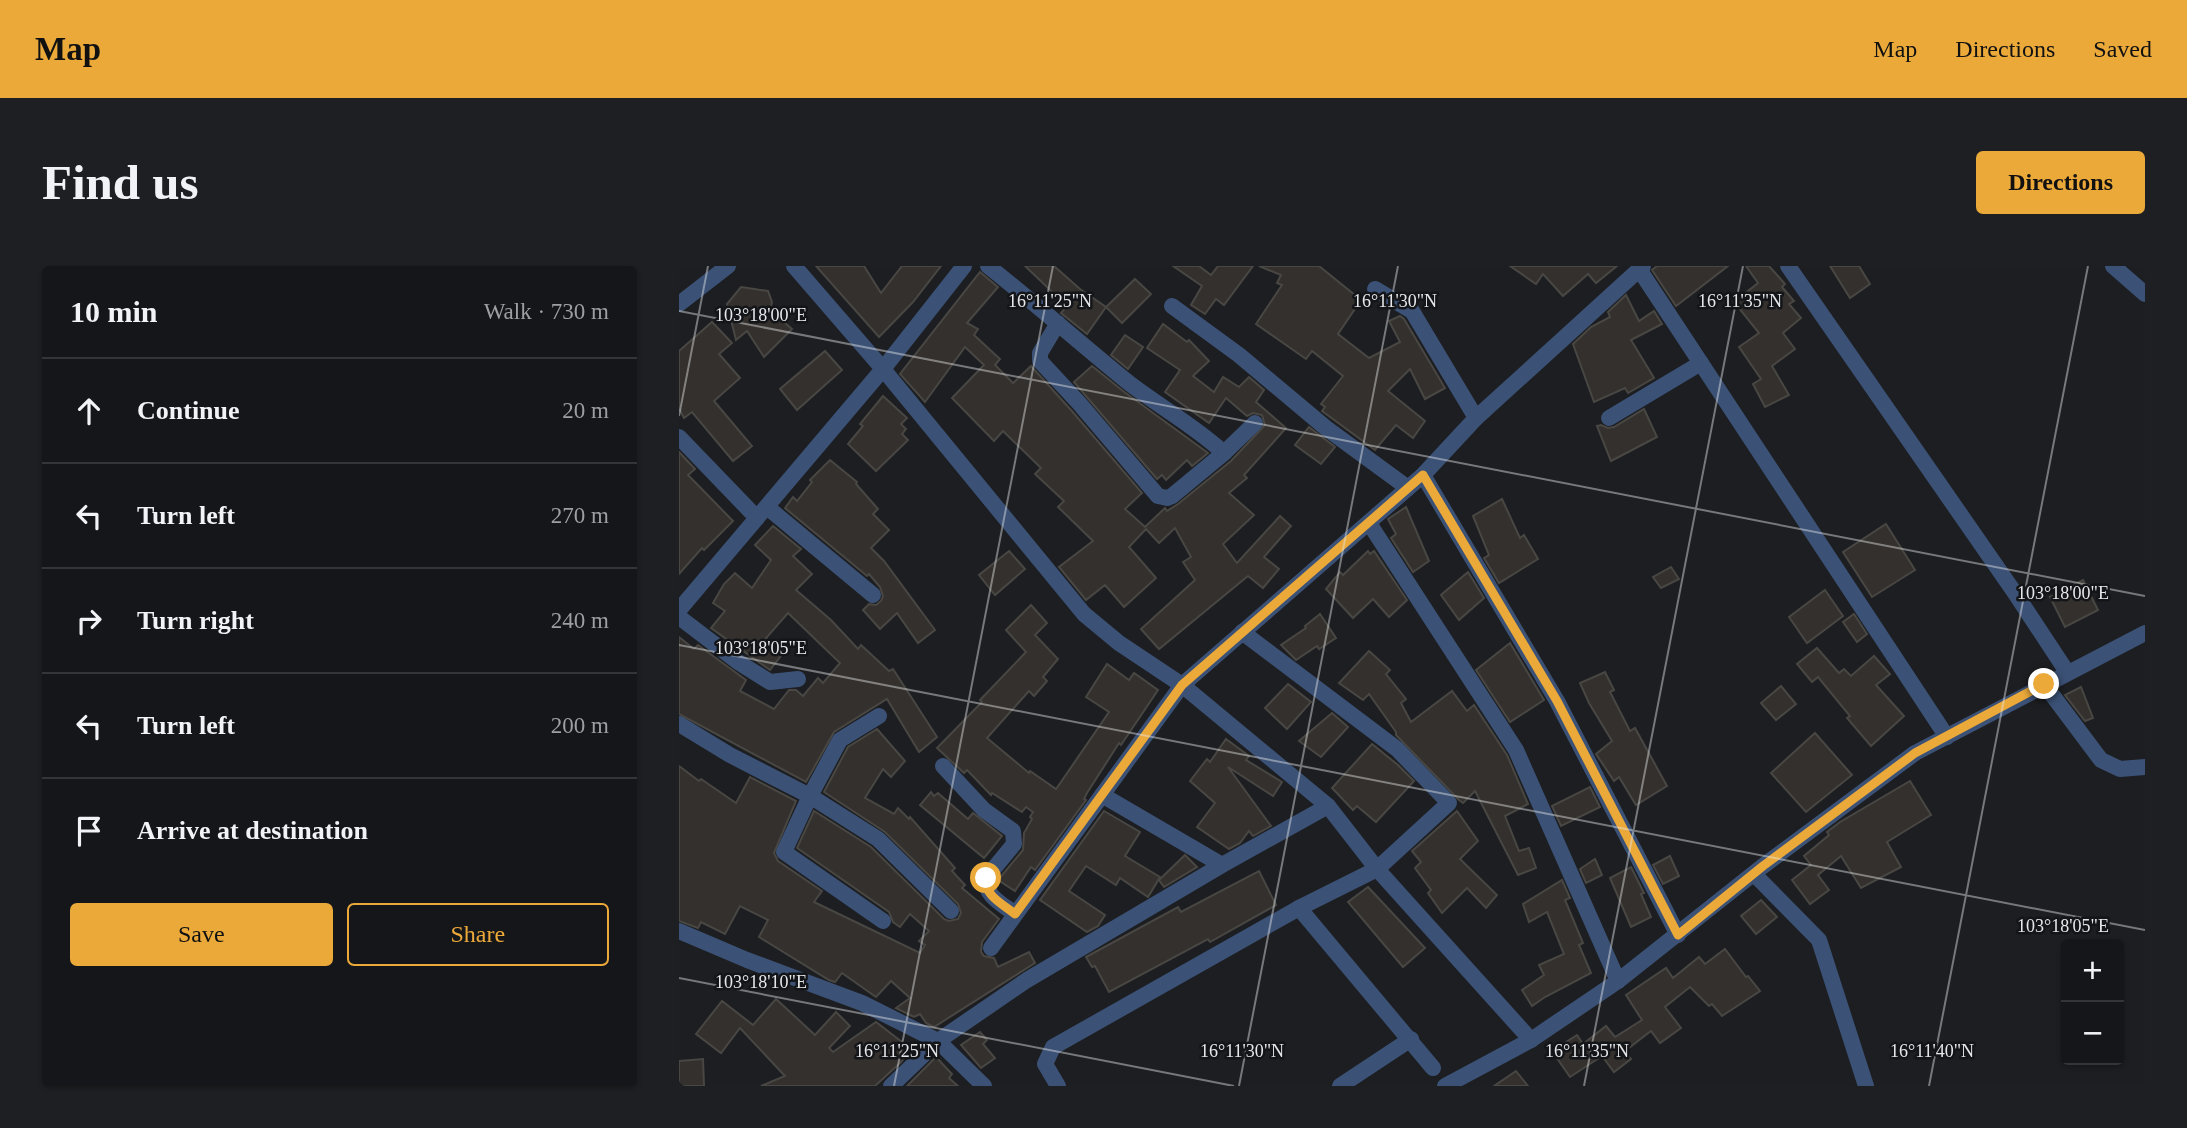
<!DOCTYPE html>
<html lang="en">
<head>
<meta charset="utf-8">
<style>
	:root { --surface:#151619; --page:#1e1f22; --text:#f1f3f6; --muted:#9d9fa2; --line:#343538; --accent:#eba93a }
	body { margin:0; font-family:"Times New Roman",serif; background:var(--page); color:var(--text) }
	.controls { position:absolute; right:21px; bottom:21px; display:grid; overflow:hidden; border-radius:7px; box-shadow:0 2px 5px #0004 }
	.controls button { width:63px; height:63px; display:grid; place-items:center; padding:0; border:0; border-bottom:2px solid var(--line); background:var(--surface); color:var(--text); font:35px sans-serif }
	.stop { position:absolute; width:21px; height:21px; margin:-16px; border:5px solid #eba93a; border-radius:50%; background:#fff }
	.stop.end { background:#eba93a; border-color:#fff; box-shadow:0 2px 7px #0008 }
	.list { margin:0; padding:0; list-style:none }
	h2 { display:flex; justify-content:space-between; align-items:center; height:91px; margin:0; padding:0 28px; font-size:30px }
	h2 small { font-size:23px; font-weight:400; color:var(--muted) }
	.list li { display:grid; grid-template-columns:46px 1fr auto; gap:21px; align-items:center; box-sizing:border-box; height:105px; padding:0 28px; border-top:2px solid var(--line) }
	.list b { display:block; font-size:26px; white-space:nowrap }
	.list em { font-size:23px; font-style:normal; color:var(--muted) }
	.actions { display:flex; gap:14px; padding:21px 28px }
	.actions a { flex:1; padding:16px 0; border:2px solid var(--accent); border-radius:7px; text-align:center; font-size:24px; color:var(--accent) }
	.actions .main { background:var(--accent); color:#111 }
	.icon { flex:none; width:38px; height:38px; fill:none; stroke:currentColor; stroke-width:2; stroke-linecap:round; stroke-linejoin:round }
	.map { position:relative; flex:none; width:1466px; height:820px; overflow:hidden; border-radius:7px }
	header { display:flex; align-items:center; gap:42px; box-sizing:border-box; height:98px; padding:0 35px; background:var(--accent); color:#111 }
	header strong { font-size:33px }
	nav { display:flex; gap:38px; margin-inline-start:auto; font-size:24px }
	.intro { display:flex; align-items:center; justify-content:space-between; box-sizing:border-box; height:168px; padding:0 42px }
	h1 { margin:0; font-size:49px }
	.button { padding:18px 32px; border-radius:7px; background:var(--accent); color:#111; font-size:24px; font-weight:700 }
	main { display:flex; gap:42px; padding:0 42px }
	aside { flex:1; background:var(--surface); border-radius:7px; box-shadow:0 2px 5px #0004 }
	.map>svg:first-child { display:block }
</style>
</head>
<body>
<header>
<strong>Map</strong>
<nav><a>Map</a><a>Directions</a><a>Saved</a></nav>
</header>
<div class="intro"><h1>Find us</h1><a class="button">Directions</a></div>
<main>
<aside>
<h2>10 min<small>Walk · 730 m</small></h2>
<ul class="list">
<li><svg class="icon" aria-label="ahead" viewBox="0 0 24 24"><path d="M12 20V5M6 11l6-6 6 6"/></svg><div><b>Continue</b></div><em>20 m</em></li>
<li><svg class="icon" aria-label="left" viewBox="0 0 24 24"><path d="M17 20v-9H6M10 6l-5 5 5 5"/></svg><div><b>Turn left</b></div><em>270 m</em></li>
<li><svg class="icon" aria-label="right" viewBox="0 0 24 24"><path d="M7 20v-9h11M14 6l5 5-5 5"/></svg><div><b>Turn right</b></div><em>240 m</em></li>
<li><svg class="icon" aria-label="left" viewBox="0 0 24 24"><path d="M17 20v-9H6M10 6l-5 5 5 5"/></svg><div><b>Turn left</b></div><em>200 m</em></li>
<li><svg class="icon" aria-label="arrive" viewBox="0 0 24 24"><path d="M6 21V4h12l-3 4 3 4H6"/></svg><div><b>Arrive at destination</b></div></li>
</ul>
<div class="actions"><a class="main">Save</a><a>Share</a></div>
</aside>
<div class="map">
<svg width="1466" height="820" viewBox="0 0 1466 820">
	<rect width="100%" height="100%" fill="#1c1e21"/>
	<g fill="#33302d" stroke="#494743" stroke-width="2">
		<path d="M 137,0 L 185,0 L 202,27 L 223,0 L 262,0 L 234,36 L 200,71 Z"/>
		<path d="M 346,0 L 375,0 L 401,23 L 427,41 L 408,68 L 382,47 L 388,40 Z"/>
		<path d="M 494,0 L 520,0 L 532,9 L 539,0 L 574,0 L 545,39 L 537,33 L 526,48 L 512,39 L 523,20 Z"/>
		<path d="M 580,0 L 640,0 L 682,34 L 659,68 L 690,92 L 721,76 L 710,55 L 721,50 L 725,53 L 766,122 L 746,133 L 731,103 L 709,125 L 746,155 L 734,172 L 717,159 L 696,184 L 643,145 L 646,141 L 642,138 L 664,110 L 633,85 L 627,93 L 577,58 L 603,19 L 598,17 L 602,9 Z"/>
		<path d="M 831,0 L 938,0 L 917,17 L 909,8 L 884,30 L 864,8 L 857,18 Z"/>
		<path d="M 978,0 L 1049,0 L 997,40 L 973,4 Z"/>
		<path d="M 1067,0 L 1090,0 L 1106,18 L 1103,21 L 1115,35 L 1110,38 L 1122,52 L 1104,67 L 1116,83 L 1093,100 L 1110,129 L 1086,141 L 1074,118 L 1082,113 L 1060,81 L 1080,67 L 1055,36 L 1079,17 Z"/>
		<path d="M 1151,0 L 1180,0 L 1191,18 L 1171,32 Z"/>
		<path d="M 301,6 L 319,21 L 288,57 L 299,63 L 295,69 L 321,93 L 316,99 L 334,117 L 352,100 L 392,144 L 463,227 L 446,243 L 466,261 L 486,242 L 488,245 L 499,238 L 552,195 L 586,159 L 583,149 L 574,147 L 568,150 L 547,132 L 530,157 L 486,126 L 501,104 L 468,82 L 484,58 L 508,76 L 510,74 L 530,95 L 514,110 L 535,126 L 544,111 L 560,121 L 570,111 L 585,124 L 577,136 L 607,162 L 565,209 L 568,212 L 550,227 L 575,249 L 544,278 L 558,297 L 601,250 L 612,260 L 585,291 L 600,303 L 584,322 L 569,310 L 480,383 L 462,363 L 516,314 L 504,296 L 512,291 L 496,262 L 480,277 L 467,263 L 450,281 L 477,312 L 445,341 L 426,319 L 407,334 L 380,301 L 414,275 L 379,241 L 385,235 L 356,208 L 362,202 L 324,165 L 315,175 L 273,132 L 305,99 L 286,81 L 246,136 L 221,108 Z"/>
		<path d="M 456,13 L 472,28 L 443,57 L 427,41 Z"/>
		<path d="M 62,21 L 89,25 L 93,36 L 91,44 L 113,63 L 85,91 L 68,65 L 57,74 L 48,38 Z"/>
		<path d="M 947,29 L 960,55 L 975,45 L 983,58 L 952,74 L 975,112 L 949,127 L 946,122 L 915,136 L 894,78 L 912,61 L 931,51 L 929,46 Z"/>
		<path d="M 33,56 L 53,77 L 40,88 L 61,112 L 35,135 L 73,180 L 54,195 L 13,146 L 5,152 L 0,142 L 0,85 Z"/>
		<path d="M 446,69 L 464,81 L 449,103 L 432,89 Z"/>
		<path d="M 146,85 L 163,104 L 118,144 L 101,123 Z"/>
		<path d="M 413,100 L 444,125 L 529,187 L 513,200 L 508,194 L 487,214 L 483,209 L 478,213 L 395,116 Z"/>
		<path d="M 204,130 L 228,152 L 222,158 L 227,163 L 223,168 L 229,174 L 197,205 L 169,178 L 184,160 L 181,158 Z"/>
		<path d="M 965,143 L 978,171 L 932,195 L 918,160 L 922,159 L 929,162 L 935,161 Z"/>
		<path d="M 630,161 L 656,181 L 642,198 L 616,179 Z"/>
		<path d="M 0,186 L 16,203 L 9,209 L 54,255 L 25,284 L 23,282 L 0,308 Z"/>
		<path d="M 151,194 L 178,216 L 177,218 L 199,243 L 194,248 L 210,264 L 192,282 L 205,295 L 256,364 L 239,377 L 218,347 L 201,363 L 184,344 L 190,338 L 197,339 L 202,335 L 204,330 L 201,321 L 190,308 L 188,310 L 106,242 L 114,231 L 118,235 L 133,216 L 131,214 Z"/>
		<path d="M 823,233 L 841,272 L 845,269 L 859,293 L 820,317 L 805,292 L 810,289 L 794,250 Z"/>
		<path d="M 727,241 L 750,295 L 734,306 L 712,272 L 717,268 L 709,253 Z"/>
		<path d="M 1207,258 L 1236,304 L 1193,331 L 1164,286 Z"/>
		<path d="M 94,260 L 122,283 L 114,290 L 133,308 L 117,324 L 152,354 L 179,383 L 182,379 L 210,405 L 214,403 L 258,471 L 240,486 L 208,433 L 155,466 L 127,516 L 0,448 L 0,371 L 15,383 L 19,379 L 67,414 L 61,425 L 95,443 L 110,424 L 117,424 L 124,430 L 139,412 L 144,417 L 161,397 L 109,347 L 87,372 L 105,386 L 91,404 L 32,362 L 46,345 L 34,337 L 45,318 L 56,307 L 73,322 L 92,294 L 76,279 Z"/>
		<path d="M 330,285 L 346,303 L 316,329 L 300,309 Z"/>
		<path d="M 689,285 L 691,288 L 695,285 L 728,334 L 710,351 L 694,333 L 674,352 L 647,323 L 661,306 L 664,309 Z"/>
		<path d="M 992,301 L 1000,313 L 982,322 L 974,311 Z"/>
		<path d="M 789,306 L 805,332 L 780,354 L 762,329 Z"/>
		<path d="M 1404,314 L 1419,344 L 1386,361 L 1371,331 Z"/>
		<path d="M 1146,324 L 1164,350 L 1128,377 L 1110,351 Z"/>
		<path d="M 352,339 L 368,357 L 356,369 L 379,393 L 364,411 L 368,415 L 355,430 L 350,425 L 308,472 L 350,507 L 351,505 L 377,523 L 384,513 L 430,446 L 407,431 L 428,398 L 450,414 L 455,407 L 479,424 L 442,479 L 440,477 L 408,527 L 405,533 L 407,534 L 356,604 L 352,601 L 336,625 L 319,614 L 344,584 L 345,567 L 353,553 L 351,551 L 354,546 L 347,541 L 343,546 L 313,527 L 312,529 L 288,504 L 285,507 L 258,482 L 303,436 L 301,434 L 347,386 L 327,364 Z"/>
		<path d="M 641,348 L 657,372 L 640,383 L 638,380 L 617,394 L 602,379 L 627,362 L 626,360 Z"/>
		<path d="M 1175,348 L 1188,368 L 1178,376 L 1164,356 Z"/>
		<path d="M 831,377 L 865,434 L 831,456 L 797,404 Z"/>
		<path d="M 1138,382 L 1160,407 L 1165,403 L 1172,410 L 1195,390 L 1211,408 L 1197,419 L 1225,450 L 1192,480 L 1168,452 L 1171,450 L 1139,411 L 1133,416 L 1118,398 Z"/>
		<path d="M 690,385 L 711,404 L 707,408 L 727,433 L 722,437 L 732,456 L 773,425 L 788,445 L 795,439 L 828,489 L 849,538 L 826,550 L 840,585 L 850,582 L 857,602 L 839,609 L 796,525 L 784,537 L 780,534 L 717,469 L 717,466 L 690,428 L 684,434 L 660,417 Z"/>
		<path d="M 926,406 L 935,424 L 931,426 L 951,465 L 956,462 L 988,520 L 957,539 L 940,511 L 935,515 L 917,488 L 933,475 L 910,437 L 901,417 Z"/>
		<path d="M 609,418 L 632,436 L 608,463 L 586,442 Z"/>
		<path d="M 1102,420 L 1117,438 L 1097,454 L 1082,437 Z"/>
		<path d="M 1402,421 L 1414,452 L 1406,455 L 1386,429 Z"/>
		<path d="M 653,447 L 669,461 L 642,491 L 620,475 Z"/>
		<path d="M 198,463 L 226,495 L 212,511 L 204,503 L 186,532 L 215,548 L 219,542 L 230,553 L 231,551 L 276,602 L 273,605 L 286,619 L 283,622 L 320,653 L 303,676 L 302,686 L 305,690 L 315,692 L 319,701 L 350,686 L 356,697 L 255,761 L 247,757 L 241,748 L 235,751 L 217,742 L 231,732 L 212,715 L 197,731 L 163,707 L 156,716 L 150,714 L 80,671 L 89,654 L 61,640 L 46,668 L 22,656 L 19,662 L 0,655 L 0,500 L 20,515 L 22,513 L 57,537 L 71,511 L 117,535 L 95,587 L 99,595 L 143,625 L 135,636 L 241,687 L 246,679 L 240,675 L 250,665 L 231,648 L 221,661 L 214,656 L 210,646 L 118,582 L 135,545 L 192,581 L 265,653 L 270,655 L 279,653 L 282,647 L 279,638 L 206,566 L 145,526 L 169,481 Z"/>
		<path d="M 1136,467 L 1173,509 L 1127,546 L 1092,507 Z"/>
		<path d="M 547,473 L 570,490 L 567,494 L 603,516 L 594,530 L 549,501 L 592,560 L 574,570 L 570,565 L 561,577 L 550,583 L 518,561 L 536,537 L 511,515 L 528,493 L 531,496 Z"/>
		<path d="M 693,478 L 719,499 L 735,515 L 697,556 L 678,540 L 674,544 L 653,522 Z"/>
		<path d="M 1231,515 L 1252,549 L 1208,576 L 1222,601 L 1182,622 L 1162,590 L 1139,609 L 1150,624 L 1131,638 L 1113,614 L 1132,599 L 1125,590 L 1150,569 L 1148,566 L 1161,556 Z"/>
		<path d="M 911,521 L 921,541 L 882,560 L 873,540 Z"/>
		<path d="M 252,526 L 255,530 L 259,527 L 289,553 L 294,547 L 323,570 L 305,592 L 241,539 Z"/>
		<path d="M 425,545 L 461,566 L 446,590 L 481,611 L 469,631 L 441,612 L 437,619 L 407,600 L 390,625 L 426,649 L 419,660 L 408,666 L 361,634 Z"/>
		<path d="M 778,545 L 799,575 L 781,593 L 818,629 L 807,642 L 788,622 L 763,647 L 749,627 L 752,624 L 736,602 L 742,596 L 733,585 Z"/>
		<path d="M 506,589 L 518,601 L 485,621 L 480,614 Z"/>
		<path d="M 991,590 L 1000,610 L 984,618 L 974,599 Z"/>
		<path d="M 916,593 L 923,609 L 907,617 L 901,603 Z"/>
		<path d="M 952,601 L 965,627 L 962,628 L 972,651 L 952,661 L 931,612 Z"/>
		<path d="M 580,605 L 597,639 L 531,676 L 529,673 L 430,726 L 416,700 L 413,701 L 407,691 L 499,641 L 502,646 Z"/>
		<path d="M 883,614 L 891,632 L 886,634 L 904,677 L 900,679 L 912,707 L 866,731 L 853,740 L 843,724 L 865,709 L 860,699 L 885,688 L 868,646 L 850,656 L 844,638 Z"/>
		<path d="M 689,621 L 746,682 L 724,701 L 669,636 Z"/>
		<path d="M 1082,634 L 1098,651 L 1077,668 L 1062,650 Z"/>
		<path d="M 1046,683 L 1067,711 L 1069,710 L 1081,725 L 1043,750 L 1033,738 L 1030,740 L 1011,721 L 986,741 L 1002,762 L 981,777 L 972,765 L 946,785 L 952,793 L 935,806 L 923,790 L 891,811 L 873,785 L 898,769 L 904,778 L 927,760 L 936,771 L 963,754 L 947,729 L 987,702 L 994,712 L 1020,691 L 1026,698 Z"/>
		<path d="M 97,733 L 136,769 L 157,746 L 171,760 L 150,782 L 154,786 L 197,756 L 232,783 L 222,796 L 196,820 L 82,820 L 106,810 L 61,762 L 42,787 L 17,768 L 43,735 L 74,759 Z"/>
		<path d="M 301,766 L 308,774 L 304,778 L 316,792 L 302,802 L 282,779 Z"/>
		<path d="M 257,791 L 273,808 L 270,812 L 279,820 L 228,820 Z"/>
		<path d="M 24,793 L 25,820 L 0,820 L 0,795 Z"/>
		<path d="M 837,805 L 849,820 L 815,820 Z"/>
	</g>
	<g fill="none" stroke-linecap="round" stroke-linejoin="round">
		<g stroke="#3b5175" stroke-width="16">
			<path d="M 115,0 L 204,103 L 405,348 L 440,377 L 503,419 L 649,540 L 698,603 L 852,774"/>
			<path d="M 309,0 C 357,38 403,79 450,117 C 481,141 516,160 545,187 L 493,230 L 488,232 L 479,230 L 400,137 L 361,95 L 361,87 L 379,57"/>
			<path d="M 1109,0 L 1338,330 L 1388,406"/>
			<path d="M 1434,0 L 1466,28"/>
			<path d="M 960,3 L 1268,471"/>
			<path d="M 696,23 L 733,45 L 797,152"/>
			<path d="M 0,38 L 49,0"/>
			<path d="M 493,40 L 560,89 L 647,162 L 729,222"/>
			<path d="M 930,152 L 1022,97"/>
			<path d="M 0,171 L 78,252"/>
			<path d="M 545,187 L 576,157"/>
			<path d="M 744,209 L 878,435 L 999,669"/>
			<path d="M 88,241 L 194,329"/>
			<path d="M 690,257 L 837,484 L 939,715"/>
			<path d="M 0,344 L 204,103 L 285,0"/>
			<path d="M 0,351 L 59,396 L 91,416 L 119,413"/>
			<path d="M 1365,418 L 1422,494 L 1441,503 L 1466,501"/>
			<path d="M 200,450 L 161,474 L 131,530 L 105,586 L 204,655"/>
			<path d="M 0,458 L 51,489 L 131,530 L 199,573 L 272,645"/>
			<path d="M 264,500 L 305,544 L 334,565 L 335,578 L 307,612 C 304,629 325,639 336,648"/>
			<path d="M 423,529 L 543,599"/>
			<path d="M 1075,608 L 1140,674 L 1187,820"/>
			<path d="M 620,642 L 754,802"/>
			<path d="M 0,665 L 68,694 L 183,737 L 259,775 L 305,820"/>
			<path d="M 312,682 L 503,419 L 744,209 L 797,152 L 964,0"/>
			<path d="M 212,820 L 259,775 L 348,714 L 543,599 L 649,540"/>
			<path d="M 379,820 L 366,798 L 374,781 L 620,642 L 698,603 L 770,537 L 718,483 L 563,366"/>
			<path d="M 661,820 L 732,773"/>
			<path d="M 766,820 L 852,774 L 939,715 L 1084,600 L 1236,487 L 1466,367"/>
		</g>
	</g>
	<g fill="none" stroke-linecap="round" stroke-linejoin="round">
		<path stroke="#eba93a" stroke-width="9" d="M 307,612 C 304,629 325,639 336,648 L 503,419 L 744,209 L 878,435 L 999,669 L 1084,600 L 1236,487 L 1365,418"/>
	</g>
	<path fill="none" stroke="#e5e7e9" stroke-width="2" stroke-opacity="0.45" d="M 0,45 L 1466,330M 0,150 L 29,0M 0,379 L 1466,664M 0,712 L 555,820M 215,820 L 374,0M 560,820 L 719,0M 905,820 L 1064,0M 1250,820 L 1409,0"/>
	<g font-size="18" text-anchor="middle" fill="#e5e7e9" stroke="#131518" stroke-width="5" stroke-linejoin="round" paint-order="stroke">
		<text x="371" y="41">16°11'25"N</text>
		<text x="716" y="41">16°11'30"N</text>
		<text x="1061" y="41">16°11'35"N</text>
		<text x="82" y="55">103°18'00"E</text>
		<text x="1384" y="333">103°18'00"E</text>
		<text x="82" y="388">103°18'05"E</text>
		<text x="1384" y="666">103°18'05"E</text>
		<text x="82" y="722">103°18'10"E</text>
		<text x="218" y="791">16°11'25"N</text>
		<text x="563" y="791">16°11'30"N</text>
		<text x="908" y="791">16°11'35"N</text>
		<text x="1253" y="791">16°11'40"N</text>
	</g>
</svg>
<div class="controls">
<button>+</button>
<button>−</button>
</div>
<div class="stop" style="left:307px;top:612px"></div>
<div class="stop end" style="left:1365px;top:418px"></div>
</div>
</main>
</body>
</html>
